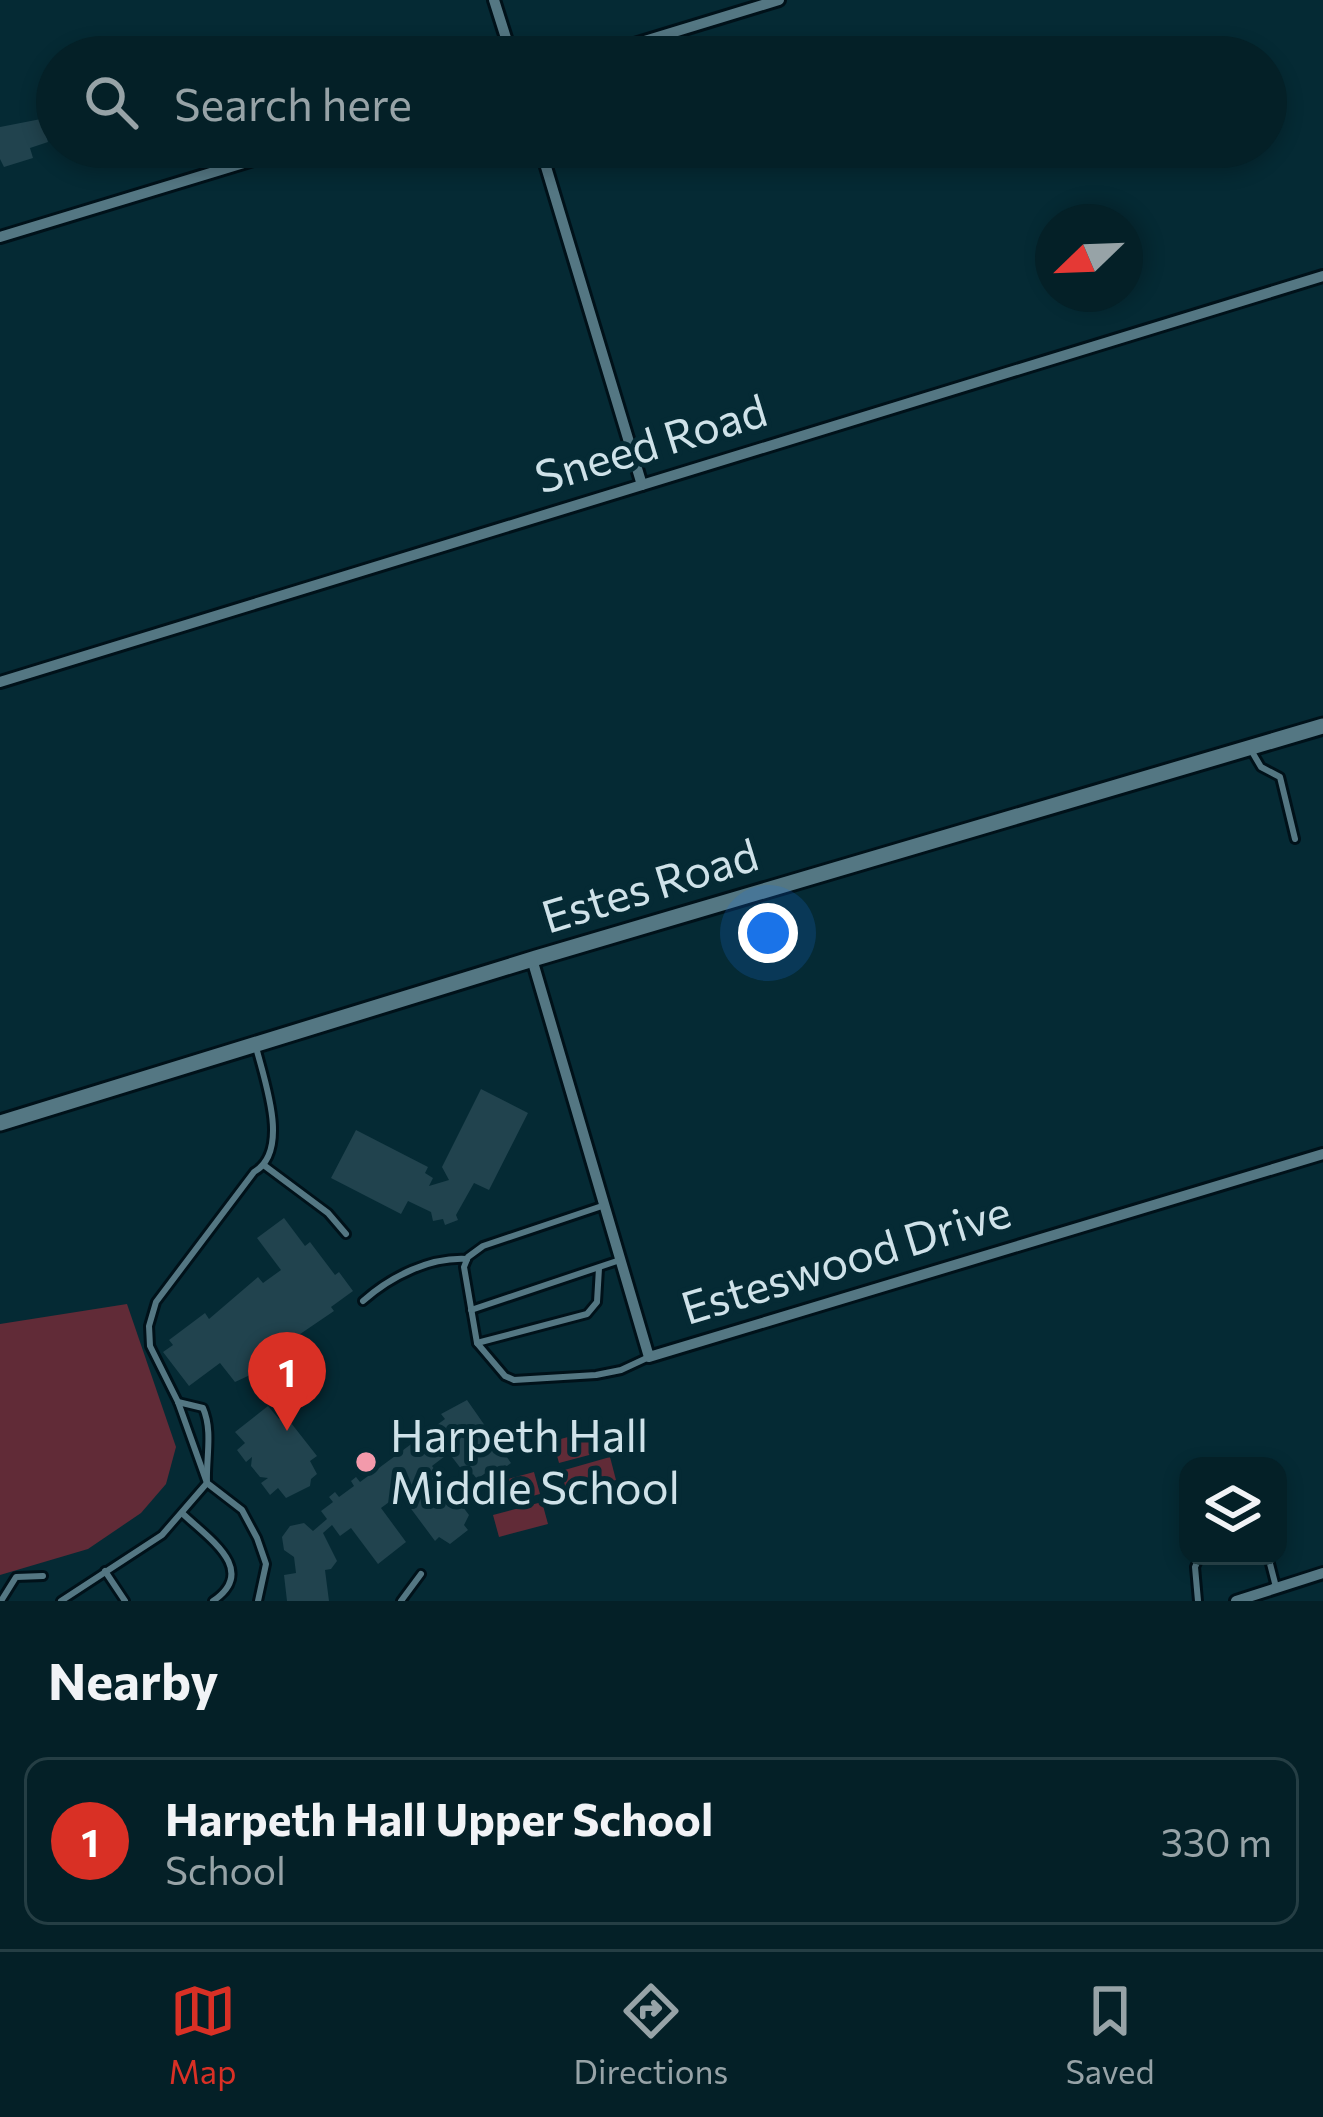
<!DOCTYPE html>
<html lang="en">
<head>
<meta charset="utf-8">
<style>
	:root { --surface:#042027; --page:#122d33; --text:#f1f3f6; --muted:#97a3a7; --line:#253e44; --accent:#d93025 }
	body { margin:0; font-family:Commissioner,sans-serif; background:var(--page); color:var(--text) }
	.controls { position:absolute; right:36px; bottom:36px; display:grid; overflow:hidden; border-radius:24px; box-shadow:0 6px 18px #0003 }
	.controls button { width:108px; height:108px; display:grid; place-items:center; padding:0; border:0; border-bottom:3px solid var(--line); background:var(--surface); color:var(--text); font:60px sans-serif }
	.compass { position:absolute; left:1035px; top:204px; width:108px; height:108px; border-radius:50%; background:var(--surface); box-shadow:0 6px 18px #0003; rotate:247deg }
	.you { position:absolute; left:768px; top:933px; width:42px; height:42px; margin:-30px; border:9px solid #fff; border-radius:50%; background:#1a73e8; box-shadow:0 0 0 18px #1a73e833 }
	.badge { display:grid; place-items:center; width:78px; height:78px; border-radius:50%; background:var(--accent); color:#fff; font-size:39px; font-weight:700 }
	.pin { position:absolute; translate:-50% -99px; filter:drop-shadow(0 3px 6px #0008) }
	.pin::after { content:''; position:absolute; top:63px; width:42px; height:36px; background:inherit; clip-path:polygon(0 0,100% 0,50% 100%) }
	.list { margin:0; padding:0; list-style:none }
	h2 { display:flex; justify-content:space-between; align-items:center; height:156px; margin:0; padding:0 48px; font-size:51px }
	h2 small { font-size:39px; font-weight:400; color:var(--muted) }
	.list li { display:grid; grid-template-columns:78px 1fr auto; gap:36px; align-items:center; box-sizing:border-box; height:168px; margin:0 24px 24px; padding:0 24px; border:3px solid var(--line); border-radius:24px }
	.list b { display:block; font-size:45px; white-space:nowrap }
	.list p { margin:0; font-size:39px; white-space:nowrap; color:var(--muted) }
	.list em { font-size:39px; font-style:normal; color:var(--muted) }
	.icon { flex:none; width:66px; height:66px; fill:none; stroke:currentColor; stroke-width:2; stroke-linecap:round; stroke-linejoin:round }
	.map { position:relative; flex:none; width:1323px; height:1601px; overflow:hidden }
	.search { position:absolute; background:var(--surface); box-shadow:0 6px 18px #0003; left:36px; right:36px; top:36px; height:132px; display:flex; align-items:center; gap:30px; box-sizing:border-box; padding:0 42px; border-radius:66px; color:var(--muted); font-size:45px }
	.sheet { height:348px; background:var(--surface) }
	nav { display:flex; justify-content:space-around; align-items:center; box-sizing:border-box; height:168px; border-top:3px solid var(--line); background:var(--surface); font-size:33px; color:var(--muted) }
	nav a { display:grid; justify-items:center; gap:6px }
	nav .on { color:var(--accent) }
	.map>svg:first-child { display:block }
</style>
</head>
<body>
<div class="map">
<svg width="1323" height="1601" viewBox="0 0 1323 1601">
	<rect width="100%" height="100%" fill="#052a34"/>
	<g fill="#612b37">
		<path d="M 127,1304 L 176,1447 L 166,1484 L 141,1513 L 88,1549 L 0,1575 L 0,1324 Z"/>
		<path d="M 602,1428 L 608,1450 L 559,1463 L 553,1441 Z"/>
		<path d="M 610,1457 L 616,1480 L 567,1493 L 561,1471 Z"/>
		<path d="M 534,1472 L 540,1494 L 491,1507 L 485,1485 Z"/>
		<path d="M 542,1502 L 548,1524 L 499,1537 L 493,1515 Z"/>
	</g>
	<g fill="#21434e">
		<path d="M 137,41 L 142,57 L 121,57 L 118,47 Z"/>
		<path d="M 41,119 L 48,142 L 30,148 L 33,158 L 4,167 L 0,159 L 0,127 Z"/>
		<path d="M 481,1089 L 528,1113 L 489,1190 L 474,1183 L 456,1215 L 458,1220 L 445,1225 L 443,1219 L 433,1221 L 431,1212 L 408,1201 L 401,1214 L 331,1178 L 356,1130 L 428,1167 L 425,1173 L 433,1178 L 429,1186 L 449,1180 L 442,1167 Z"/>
		<path d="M 284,1218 L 305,1246 L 310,1242 L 335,1275 L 339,1272 L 353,1291 L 331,1307 L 334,1311 L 259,1362 L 261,1365 L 248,1376 L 235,1382 L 220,1363 L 189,1386 L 163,1352 L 173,1345 L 169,1340 L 205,1313 L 209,1319 L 258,1277 L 263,1283 L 281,1270 L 257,1238 Z"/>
		<path d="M 467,1400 L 511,1463 L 496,1474 L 490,1476 L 487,1472 L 477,1479 L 473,1474 L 468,1478 L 449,1453 L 432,1466 L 469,1515 L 464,1525 L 468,1530 L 450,1544 L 439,1537 L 435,1541 L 400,1494 L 381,1508 L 406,1542 L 378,1564 L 351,1528 L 340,1536 L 332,1525 L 323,1533 L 337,1561 L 331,1569 L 325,1570 L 329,1601 L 287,1601 L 284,1575 L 296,1573 L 294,1557 L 284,1550 L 282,1537 L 290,1526 L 304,1523 L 313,1531 L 327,1519 L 321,1511 L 333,1502 L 329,1497 L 335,1492 L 339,1497 L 354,1486 L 351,1481 L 356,1477 L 360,1482 L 445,1419 L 441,1414 Z"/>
		<path d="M 268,1406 L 279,1419 L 284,1414 L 317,1456 L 310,1461 L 317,1474 L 311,1479 L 310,1486 L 286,1498 L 278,1488 L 270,1495 L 261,1483 L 268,1478 L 260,1477 L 251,1466 L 252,1457 L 246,1462 L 237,1450 L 245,1443 L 235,1432 Z"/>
	</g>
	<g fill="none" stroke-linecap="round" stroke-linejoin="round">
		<defs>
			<g id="lane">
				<path d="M 1251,750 L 1261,767 L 1280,777 L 1295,839"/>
				<path d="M 256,1047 C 264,1080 291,1151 254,1172 L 156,1302 L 149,1326 L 150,1346 L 178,1402 L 207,1483 L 242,1510 L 257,1538 L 266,1564 L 258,1601"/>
				<path d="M 265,1166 L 328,1213 L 346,1234"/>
				<path d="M 605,1205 L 483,1246 L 468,1257 L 464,1267 L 477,1343 L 505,1376 L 514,1380 L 596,1375 L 621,1370 L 649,1357"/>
				<path d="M 363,1301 C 391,1276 430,1257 467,1259"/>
				<path d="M 471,1310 L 620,1260"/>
				<path d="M 477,1343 L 587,1314 L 597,1302 L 599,1268"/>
				<path d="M 182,1513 C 208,1538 259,1570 213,1601"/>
				<path d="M 1268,1556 L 1276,1587"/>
				<path d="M 105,1571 L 125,1601"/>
				<path d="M 1,1601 L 16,1577 L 43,1576"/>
				<path d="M 61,1601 L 162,1535 L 207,1483 C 206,1457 213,1431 203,1408 L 178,1402"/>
				<path d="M 401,1601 L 421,1574"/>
				<path d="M 1198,1601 L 1195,1567 L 1200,1556"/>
			</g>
			<g id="street">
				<path d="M 494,0 L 512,57"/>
				<path d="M 592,57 L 779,0"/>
				<path d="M 540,147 L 642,485"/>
				<path d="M 0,237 L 296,147"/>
				<path d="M 0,682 L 1323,276"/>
				<path d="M 532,959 L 649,1357 L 1323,1154"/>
				<path d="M 1236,1601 L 1323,1573"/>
			</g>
			<path id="secondary" d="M 0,1123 L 536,958 L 1323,726"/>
		</defs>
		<use href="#lane" stroke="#001119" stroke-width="12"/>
		<use href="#street" stroke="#001119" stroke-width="16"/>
		<use href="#secondary" stroke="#001119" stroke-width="21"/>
		<use href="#lane" stroke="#547783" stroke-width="6"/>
		<use href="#street" stroke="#547783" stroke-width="10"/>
		<use href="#secondary" stroke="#547783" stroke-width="15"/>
	</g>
	<circle fill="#f39aab" stroke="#052a34" stroke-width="4.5" cx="366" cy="1462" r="12"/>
	<g text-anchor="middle" stroke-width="10" stroke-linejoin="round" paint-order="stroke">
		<g font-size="45" fill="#cfe2e9" stroke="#052a34">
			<text transform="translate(651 444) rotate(-17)" y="16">Sneed Road</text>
			<text transform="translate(650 886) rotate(-17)" y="16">Estes Road</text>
			<text transform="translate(846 1260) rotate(-17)" y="16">Esteswood Drive</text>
		</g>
		<g font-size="45" fill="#cfe2e9" stroke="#052a34" text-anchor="start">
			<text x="390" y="1452">Harpeth Hall<tspan x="390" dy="52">Middle School</tspan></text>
		</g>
	</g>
</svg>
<div class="controls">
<button><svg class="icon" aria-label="layers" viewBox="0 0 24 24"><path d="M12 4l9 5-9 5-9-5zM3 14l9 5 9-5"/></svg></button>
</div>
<svg class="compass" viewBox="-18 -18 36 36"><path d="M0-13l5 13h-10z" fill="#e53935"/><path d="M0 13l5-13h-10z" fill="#97a3a7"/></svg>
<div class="you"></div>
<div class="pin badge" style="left:287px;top:1431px">1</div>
<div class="search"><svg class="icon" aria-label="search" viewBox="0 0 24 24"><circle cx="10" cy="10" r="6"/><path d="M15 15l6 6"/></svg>Search here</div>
</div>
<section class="sheet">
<h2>Nearby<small></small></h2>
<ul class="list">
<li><span class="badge">1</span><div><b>Harpeth Hall Upper School</b><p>School</p></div><em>330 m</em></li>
</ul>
</section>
<nav>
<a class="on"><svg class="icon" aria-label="map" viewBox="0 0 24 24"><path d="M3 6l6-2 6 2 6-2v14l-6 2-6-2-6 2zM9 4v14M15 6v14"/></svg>Map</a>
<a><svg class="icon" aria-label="directions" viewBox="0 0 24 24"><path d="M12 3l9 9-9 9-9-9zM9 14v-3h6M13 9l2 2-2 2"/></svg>Directions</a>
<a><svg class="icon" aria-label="saved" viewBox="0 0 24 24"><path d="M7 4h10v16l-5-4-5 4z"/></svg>Saved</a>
</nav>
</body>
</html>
